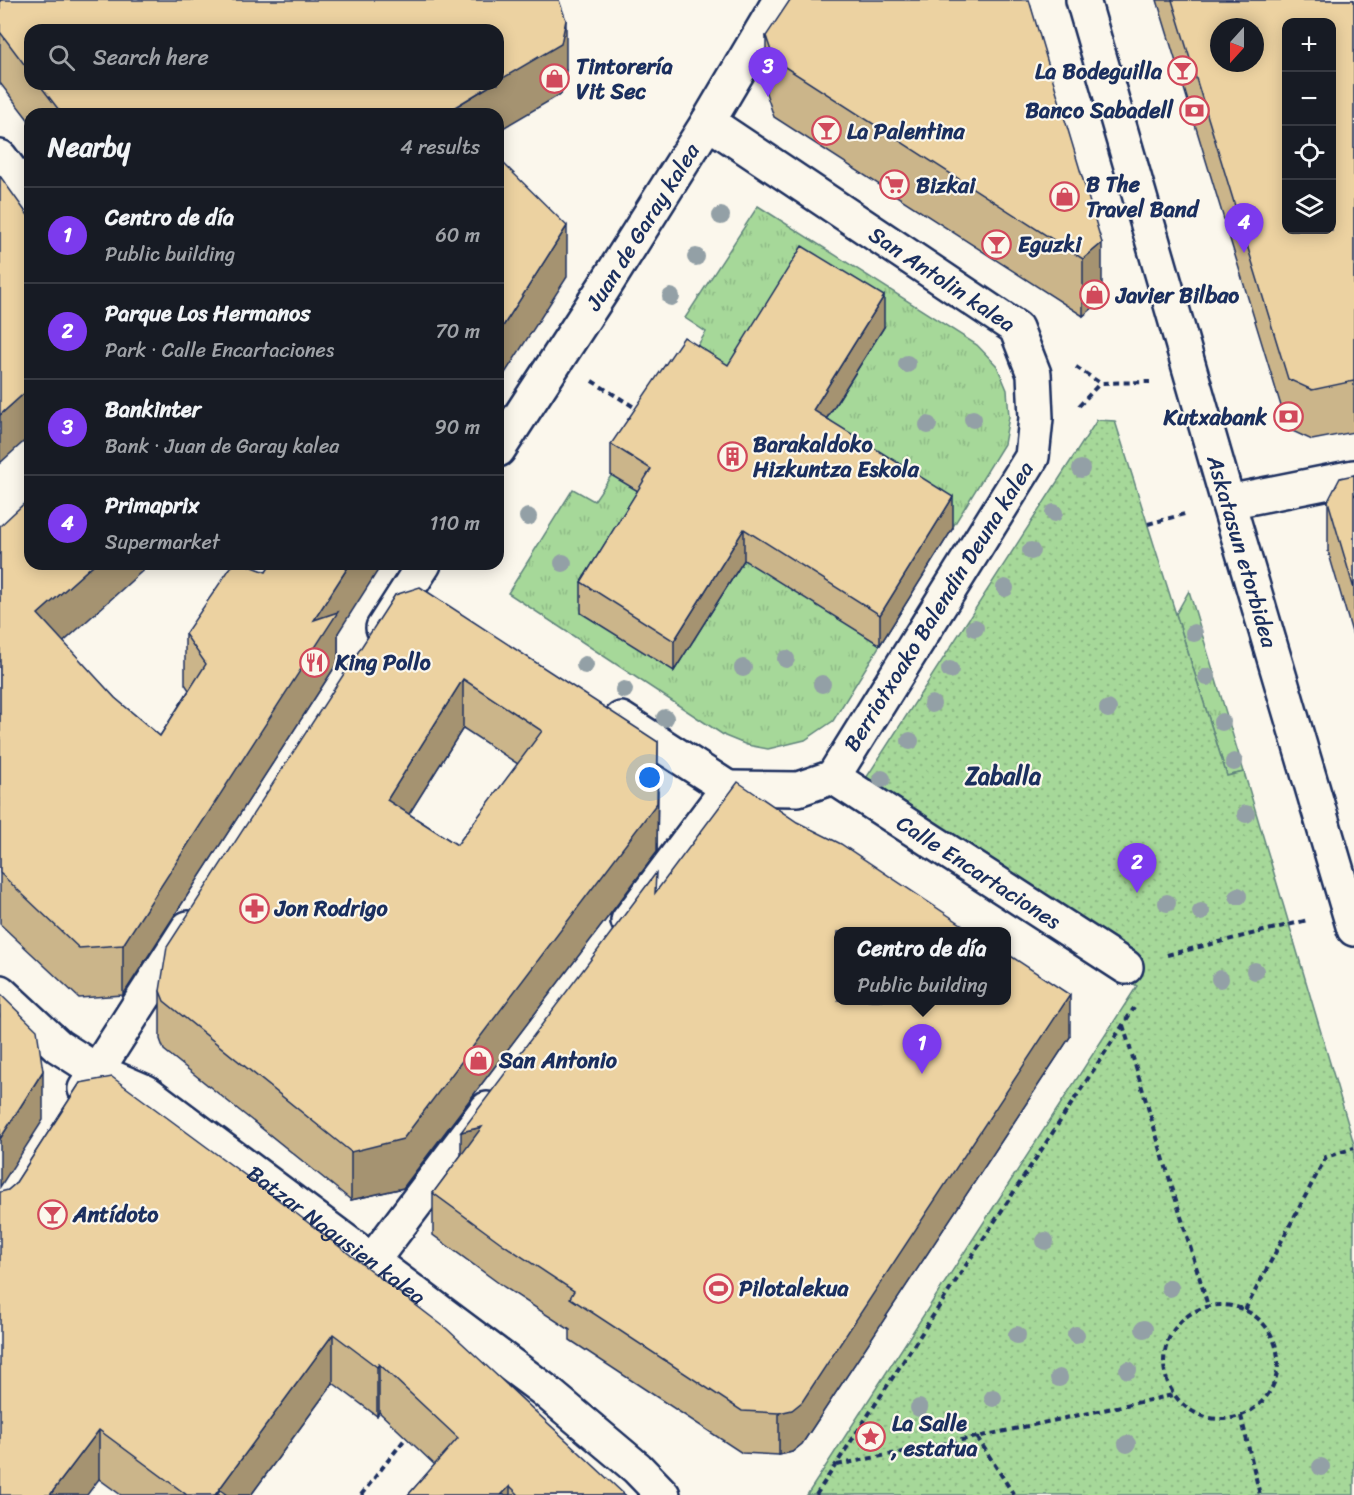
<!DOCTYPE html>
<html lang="en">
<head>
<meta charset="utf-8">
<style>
	:root { --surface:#171b24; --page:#242831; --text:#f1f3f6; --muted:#9ea1a6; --line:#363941; --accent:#7c3aed }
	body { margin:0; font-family:Sriracha,sans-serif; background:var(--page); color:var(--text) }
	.controls { position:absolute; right:18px; top:18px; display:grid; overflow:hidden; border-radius:12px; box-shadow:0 3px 15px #0003 }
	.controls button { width:54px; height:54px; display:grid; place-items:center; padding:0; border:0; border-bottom:2px solid var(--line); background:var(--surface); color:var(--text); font:30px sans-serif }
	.compass { position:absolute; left:1210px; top:18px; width:54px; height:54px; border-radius:50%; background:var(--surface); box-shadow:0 3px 15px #0003; rotate:201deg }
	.you { position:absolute; left:650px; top:778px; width:21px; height:21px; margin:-15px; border:4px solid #fff; border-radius:50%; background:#1a73e8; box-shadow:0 0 0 9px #1a73e833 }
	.badge { display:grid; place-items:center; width:39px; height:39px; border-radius:50%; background:var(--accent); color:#fff; font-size:20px; font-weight:700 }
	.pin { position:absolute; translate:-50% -50px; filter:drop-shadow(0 2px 3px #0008) }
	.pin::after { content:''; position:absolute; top:32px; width:21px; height:18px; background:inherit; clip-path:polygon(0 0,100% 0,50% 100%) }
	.popup { position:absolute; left:834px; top:927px; width:177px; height:78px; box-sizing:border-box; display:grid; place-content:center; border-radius:12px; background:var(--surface); filter:drop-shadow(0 2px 4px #0005); font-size:20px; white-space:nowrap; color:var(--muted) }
	.popup b { font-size:22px; color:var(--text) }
	.popup::after { content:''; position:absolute; left:50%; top:100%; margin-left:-12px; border:12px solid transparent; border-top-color:var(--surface) }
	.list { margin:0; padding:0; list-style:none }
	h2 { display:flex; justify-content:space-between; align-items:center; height:78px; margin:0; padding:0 24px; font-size:26px }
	h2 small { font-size:20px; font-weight:400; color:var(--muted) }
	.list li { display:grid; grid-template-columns:39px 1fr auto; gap:18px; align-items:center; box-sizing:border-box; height:96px; padding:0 24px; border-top:2px solid var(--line) }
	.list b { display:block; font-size:22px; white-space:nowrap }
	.list p { margin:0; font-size:20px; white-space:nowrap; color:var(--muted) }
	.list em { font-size:20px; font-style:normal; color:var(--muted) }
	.icon { flex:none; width:33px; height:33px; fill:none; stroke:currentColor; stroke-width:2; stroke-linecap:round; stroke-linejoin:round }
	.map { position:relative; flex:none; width:1354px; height:1495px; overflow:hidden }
	.search { position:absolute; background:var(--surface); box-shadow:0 3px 15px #0003; left:24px; top:24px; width:480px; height:66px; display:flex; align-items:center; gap:15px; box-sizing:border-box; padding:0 21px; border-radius:18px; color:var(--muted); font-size:22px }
	.panel { position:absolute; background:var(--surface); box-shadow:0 3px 15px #0003; left:24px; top:108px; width:480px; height:462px; border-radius:18px }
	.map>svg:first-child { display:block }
</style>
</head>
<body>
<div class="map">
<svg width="1354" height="1495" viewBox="0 0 1354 1495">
	<defs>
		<pattern id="grass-tufts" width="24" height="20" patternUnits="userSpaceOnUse" patternTransform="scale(1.5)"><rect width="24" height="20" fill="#a6d899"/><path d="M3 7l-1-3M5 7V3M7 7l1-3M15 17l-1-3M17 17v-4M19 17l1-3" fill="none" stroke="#8eba86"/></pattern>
		<pattern id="park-dots" width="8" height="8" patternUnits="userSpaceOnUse" patternTransform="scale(1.5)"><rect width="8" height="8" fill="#a6d899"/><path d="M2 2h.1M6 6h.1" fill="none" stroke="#8eba86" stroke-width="1.8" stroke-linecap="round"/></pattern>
	</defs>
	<rect width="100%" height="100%" fill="#fbf7ec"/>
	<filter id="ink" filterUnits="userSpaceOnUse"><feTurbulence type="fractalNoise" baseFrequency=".0167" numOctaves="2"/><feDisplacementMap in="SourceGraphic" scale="12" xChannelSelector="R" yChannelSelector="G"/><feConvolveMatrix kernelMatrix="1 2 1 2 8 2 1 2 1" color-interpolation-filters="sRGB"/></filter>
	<g filter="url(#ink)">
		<g fill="url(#grass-tufts)" stroke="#60847c" stroke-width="1.5">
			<path d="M 758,206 L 977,345 L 997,366 L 1007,390 L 1009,417 L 1004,444 L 833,721 L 805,740 L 768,749 L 747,745 L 725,736 L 508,593 L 573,489 L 594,501 L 684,368 L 706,332 L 685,318 Z"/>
			<path d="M 1189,591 L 1244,772 L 1227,776 L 1176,614 Z"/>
		</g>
		<path fill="url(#park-dots)" stroke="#60847c" stroke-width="1.5" d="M 1097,420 L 1115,421 L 1227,776 L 1244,772 L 1354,1144 L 1354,1495 L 807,1495 L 1137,986 L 852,800 Z"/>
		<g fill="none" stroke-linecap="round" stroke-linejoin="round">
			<defs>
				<g id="street">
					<path id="s1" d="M 708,122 L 1016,328 L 1034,374 L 1036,418 L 1032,457 L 833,777 L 798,789 L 728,788"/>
					<path d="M 0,157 L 30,197"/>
					<path id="s2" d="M 498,450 L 603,289 L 708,122 L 780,0"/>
					<path d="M 1228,502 L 1354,477"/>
					<path d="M 383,628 L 424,564"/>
					<path d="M 621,719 L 728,788"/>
					<path id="s3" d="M 833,777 L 1126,967"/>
					<path d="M 628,921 L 728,788"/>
					<path id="s4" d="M 0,992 L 58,1046 L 97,1071 L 146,1092 L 543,1389 L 637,1468 L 663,1495"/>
					<path d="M 85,1089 L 188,928"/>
					<path d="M 372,1261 L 487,1109"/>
				</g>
				<g id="secondary">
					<path id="s5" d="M 1083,0 L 1228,502 L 1354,929"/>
				</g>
			</defs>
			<use href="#street" stroke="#1b2f5e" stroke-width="38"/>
			<use href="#secondary" stroke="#1b2f5e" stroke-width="38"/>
			<g stroke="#1b2f5e" stroke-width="4" stroke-dasharray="6 4.5" stroke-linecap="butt">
				<path d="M 1076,367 L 1100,383 L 1150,382"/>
				<path d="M 592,381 L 639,410"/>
				<path d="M 1079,406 L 1100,383"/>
				<path d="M 1148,524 L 1188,513"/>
				<path d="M 1167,955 L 1308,920"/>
				<path d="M 1123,1025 L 1208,1306"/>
				<circle cx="1221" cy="1362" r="57"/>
				<path d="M 1245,1310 L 1326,1157 L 1354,1148"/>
				<path d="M 1241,1416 L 1260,1495"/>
				<path d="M 977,1437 L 1014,1495"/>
				<path d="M 837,1465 L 977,1437 L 1173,1395"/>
				<path d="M 361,1495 L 408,1435"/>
				<path d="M 816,1495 L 1134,1008"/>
			</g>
			<use href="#street" stroke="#fbf7ec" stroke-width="33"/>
			<use href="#secondary" stroke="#fbf7ec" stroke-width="33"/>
		</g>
		<g fill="#93a0a6">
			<circle cx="721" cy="216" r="9"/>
			<circle cx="696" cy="257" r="9"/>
			<circle cx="671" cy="297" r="9"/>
			<circle cx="907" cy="364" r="9"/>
			<circle cx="973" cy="419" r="9"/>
			<circle cx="928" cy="425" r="9"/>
			<circle cx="1081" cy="469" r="9"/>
			<circle cx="1054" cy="513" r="9"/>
			<circle cx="528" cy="517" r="9"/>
			<circle cx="1031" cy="551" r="9"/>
			<circle cx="563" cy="563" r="9"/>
			<circle cx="1005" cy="588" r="9"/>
			<circle cx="975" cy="628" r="9"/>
			<circle cx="1194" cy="633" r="9"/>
			<circle cx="786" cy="659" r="9"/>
			<circle cx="585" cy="665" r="9"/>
			<circle cx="743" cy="668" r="9"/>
			<circle cx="950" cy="670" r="9"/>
			<circle cx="1207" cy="677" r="9"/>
			<circle cx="822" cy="684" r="9"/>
			<circle cx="624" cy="690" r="9"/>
			<circle cx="932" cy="704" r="9"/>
			<circle cx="1108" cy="709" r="9"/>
			<circle cx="665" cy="718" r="9"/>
			<circle cx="1222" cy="722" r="9"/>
			<circle cx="910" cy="741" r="9"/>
			<circle cx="1234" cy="762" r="9"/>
			<circle cx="882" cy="779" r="9"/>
			<circle cx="1246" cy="814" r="9"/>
			<circle cx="1238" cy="896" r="9"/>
			<circle cx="1167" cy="903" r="9"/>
			<circle cx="1201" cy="912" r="9"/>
			<circle cx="1255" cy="971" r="9"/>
			<circle cx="1220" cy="979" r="9"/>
			<circle cx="1045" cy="1241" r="9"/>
			<circle cx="1170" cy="1288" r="9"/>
			<circle cx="1144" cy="1329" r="9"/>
			<circle cx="1017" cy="1335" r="9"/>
			<circle cx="1076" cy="1335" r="9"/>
			<circle cx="1128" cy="1370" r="9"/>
			<circle cx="1059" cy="1378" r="9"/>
			<circle cx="993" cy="1398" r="9"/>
			<circle cx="919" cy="1408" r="9"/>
			<circle cx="1127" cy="1444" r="9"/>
			<circle cx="1321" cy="1467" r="9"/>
		</g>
		<g fill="#cbb58a" stroke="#1b2f5e" stroke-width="1.5" fill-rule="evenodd">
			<path d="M 0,0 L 566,70 L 561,94 L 498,114 L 30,114 L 30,122 L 0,83 ZM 30,30 L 498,84 L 30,84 Z"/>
			<path d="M 1029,0 L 1102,300 L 1083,316 L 774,117 L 766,93 L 766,36 Z"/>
			<path d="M 1157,0 L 1354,0 L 1354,432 L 1312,440 L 1288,429 Z"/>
			<path d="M 884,327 L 827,418 L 953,528 L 880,645 L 744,560 L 674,671 L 581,613 L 581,582 L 638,491 L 611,475 L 611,444 Z"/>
			<path d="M 1354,475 L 1354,639 L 1328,551 L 1328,501 Z"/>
			<path d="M 0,526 L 63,642 L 115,698 L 160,736 L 189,690 L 185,684 L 185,634 L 338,633 L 338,662 L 123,995 L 79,998 L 0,924 Z"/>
			<path d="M 395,595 L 658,791 L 657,852 L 403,1188 L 351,1200 L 164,1050 L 160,1039 L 160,991 ZM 463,728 L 518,764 L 457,845 L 409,814 Z"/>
			<path d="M 656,892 L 1070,1037 L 802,1444 L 792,1452 L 779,1455 L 742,1453 L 570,1340 L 570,1330 L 504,1287 L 433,1235 L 433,1193 Z"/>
			<path d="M 80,1083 L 625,1495 L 408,1495 L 435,1465 L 379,1412 L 377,1416 L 333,1383 L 251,1495 L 121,1495 L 99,1479 L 8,1190 L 15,1184 Z"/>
		</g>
		<g fill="#a59371" stroke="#1b2f5e" stroke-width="1.5">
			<path d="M 566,20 L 566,70 L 561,94 L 498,131 L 498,114 L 450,114 L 450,110 L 493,84 L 498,84 L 498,81 Z"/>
			<path d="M 567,226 L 567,277 L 498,384 L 498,334 Z"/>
			<path d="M 1102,243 L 1102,300 L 1083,316 L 1083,259 Z"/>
			<path d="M 884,296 L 884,327 L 813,440 L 813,410 Z"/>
			<path d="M 30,388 L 30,436 L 0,463 L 0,415 Z"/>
			<path d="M 953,497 L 953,528 L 880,645 L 880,615 Z"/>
			<path d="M 744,529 L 744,560 L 674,671 L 674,641 Z"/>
			<path d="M 94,564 L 150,564 L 38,665 L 38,614 Z"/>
			<path d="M 350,564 L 382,564 L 338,633 L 338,662 L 123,995 L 123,945 L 314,620 Z"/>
			<path d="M 463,679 L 463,728 L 387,849 L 387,800 Z"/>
			<path d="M 658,742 L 657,852 L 403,1188 L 351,1200 L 351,1152 Z"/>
			<path d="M 1070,995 L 1070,1037 L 802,1444 L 792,1452 L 779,1455 L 779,1413 Z"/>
			<path d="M 43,1071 L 43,1120 L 0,1187 L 0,1139 Z"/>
			<path d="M 482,1127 L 461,1174 L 461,1132 Z"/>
			<path d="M 333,1334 L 333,1383 L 251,1495 L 215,1495 Z"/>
			<path d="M 379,1364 L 379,1412 L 377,1416 L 377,1367 Z"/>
			<path d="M 99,1430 L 99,1479 L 87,1495 L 50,1495 Z"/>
			<path d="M 510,1486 L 510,1495 L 501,1495 Z"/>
		</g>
		<g fill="#ecd2a1" stroke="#1b2f5e" stroke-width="1.5" fill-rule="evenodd">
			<path d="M 0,0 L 559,0 L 566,20 L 561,44 L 498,81 L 498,30 L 30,30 L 30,72 L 0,32 Z"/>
			<path d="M 790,0 L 1029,0 L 1102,243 L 1083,259 L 774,60 L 766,36 Z"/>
			<path d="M 1172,0 L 1354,0 L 1354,381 L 1312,390 L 1288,379 ZM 1287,22 L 1332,22 L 1332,230 L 1287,230 ZM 1219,27 L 1255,27 L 1255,63 L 1219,63 Z"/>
			<path d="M 39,84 L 493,84 L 450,110 L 454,114 L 62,114 Z"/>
			<path d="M 498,158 L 567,226 L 498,334 Z"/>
			<path d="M 0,176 L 30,218 L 30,388 L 0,415 Z"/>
			<path d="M 802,246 L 884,296 L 813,410 L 953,497 L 880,615 L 744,529 L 674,641 L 581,582 L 651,469 L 611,444 L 684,337 L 728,365 Z"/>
			<path d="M 1354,475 L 1354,589 L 1328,501 L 1340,478 Z"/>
			<path d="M 30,498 L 30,564 L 94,564 L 38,614 L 115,698 L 160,736 L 206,664 L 185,634 L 233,564 L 245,564 L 266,572 L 271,564 L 350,564 L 314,620 L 338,612 L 123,945 L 79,948 L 0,873 L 0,526 Z"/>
			<path d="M 420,587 L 658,742 L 657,803 L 403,1139 L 351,1152 L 164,1001 L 160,991 L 167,947 L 395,595 ZM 463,679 L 542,731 L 457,845 L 387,800 Z"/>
			<path d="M 738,782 L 797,822 L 841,844 L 973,932 L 838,932 L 838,1000 L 1006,1000 L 1006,953 L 1070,995 L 802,1402 L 792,1410 L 779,1413 L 742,1411 L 570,1298 L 574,1291 L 504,1245 L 433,1193 L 482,1127 L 461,1132 L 656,873 L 655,893 Z"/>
			<path d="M 0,994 L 37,1030 L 43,1071 L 0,1139 Z"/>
			<path d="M 112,1077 L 276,1198 L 447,1329 L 625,1495 L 519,1495 L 510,1486 L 501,1495 L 408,1495 L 458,1438 L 379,1364 L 377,1367 L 333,1334 L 215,1495 L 187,1495 L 99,1430 L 50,1495 L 0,1495 L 0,1192 L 8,1190 L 15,1184 L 80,1083 Z"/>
			<path d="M 220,1490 L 227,1495 L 216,1495 Z"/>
		</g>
	</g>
	<defs>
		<symbol id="bar-ring" viewBox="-11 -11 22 22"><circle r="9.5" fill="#fbf7ec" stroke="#d1495b" stroke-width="1.5"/><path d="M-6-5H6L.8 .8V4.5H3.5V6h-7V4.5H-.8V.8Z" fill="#d1495b"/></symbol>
		<symbol id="shop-ring" viewBox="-11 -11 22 22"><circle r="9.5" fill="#fbf7ec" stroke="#d1495b" stroke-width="1.5"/><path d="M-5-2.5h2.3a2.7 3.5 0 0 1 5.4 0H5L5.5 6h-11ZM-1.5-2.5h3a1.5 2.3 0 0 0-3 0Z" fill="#d1495b"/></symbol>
		<symbol id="bank-ring" viewBox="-11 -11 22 22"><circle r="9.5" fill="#fbf7ec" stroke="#d1495b" stroke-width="1.5"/><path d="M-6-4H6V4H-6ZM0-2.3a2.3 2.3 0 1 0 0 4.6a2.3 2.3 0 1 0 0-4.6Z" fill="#d1495b"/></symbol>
		<symbol id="supermarket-ring" viewBox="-11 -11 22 22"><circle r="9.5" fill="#fbf7ec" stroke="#d1495b" stroke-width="1.5"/><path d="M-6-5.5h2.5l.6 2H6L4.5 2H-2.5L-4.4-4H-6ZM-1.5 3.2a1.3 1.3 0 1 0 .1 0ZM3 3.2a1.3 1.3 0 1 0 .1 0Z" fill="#d1495b"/></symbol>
		<symbol id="building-ring" viewBox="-11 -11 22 22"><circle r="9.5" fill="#fbf7ec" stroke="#d1495b" stroke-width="1.5"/><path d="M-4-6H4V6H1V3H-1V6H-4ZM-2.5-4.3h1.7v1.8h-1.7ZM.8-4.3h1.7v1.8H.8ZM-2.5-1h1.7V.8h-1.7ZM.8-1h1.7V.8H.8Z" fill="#d1495b"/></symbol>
		<symbol id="restaurant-ring" viewBox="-11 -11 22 22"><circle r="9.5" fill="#fbf7ec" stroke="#d1495b" stroke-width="1.5"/><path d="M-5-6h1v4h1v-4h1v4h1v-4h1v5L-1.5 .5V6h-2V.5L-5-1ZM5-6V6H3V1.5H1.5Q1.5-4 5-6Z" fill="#d1495b"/></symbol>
		<symbol id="pharmacy-ring" viewBox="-11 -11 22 22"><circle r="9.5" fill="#fbf7ec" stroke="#d1495b" stroke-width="1.5"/><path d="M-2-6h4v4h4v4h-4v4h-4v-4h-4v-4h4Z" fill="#d1495b"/></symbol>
		<symbol id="stadium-ring" viewBox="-11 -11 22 22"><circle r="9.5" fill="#fbf7ec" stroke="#d1495b" stroke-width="1.5"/><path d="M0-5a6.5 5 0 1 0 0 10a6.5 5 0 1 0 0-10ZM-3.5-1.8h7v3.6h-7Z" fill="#d1495b"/></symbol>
		<symbol id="sight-ring" viewBox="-11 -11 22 22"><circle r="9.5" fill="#fbf7ec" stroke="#d1495b" stroke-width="1.5"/><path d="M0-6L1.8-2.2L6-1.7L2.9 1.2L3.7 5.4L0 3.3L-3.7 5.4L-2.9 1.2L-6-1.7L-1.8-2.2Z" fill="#d1495b"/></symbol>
	</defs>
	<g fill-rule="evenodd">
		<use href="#bar-ring" x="1166" y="54" width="33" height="33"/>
		<use href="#shop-ring" x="538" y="62" width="33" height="33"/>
		<use href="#bank-ring" x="1178" y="94" width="33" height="33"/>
		<use href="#bar-ring" x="810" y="114" width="33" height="33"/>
		<use href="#supermarket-ring" x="878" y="168" width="33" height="33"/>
		<use href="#shop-ring" x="1048" y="180" width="33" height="33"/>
		<use href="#bar-ring" x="980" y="228" width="33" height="33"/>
		<use href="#shop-ring" x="1078" y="278" width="33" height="33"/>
		<use href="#bank-ring" x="1272" y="400" width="33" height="33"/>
		<use href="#building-ring" x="716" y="440" width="33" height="33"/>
		<use href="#restaurant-ring" x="298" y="646" width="33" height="33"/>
		<use href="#pharmacy-ring" x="238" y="892" width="33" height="33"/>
		<use href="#shop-ring" x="462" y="1044" width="33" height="33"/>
		<use href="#bar-ring" x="36" y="1198" width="33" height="33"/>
		<use href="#stadium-ring" x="702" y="1272" width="33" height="33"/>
		<use href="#sight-ring" x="854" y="1420" width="33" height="33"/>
	</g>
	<g text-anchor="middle" stroke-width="4.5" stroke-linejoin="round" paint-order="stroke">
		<g font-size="22" font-weight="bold" fill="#1b2f5e" stroke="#fbf7ec" text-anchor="start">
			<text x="576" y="74">Tintorería<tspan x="576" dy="25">Vit Sec</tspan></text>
			<text x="1162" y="79" text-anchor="end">La Bodeguilla</text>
			<text x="1173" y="118" text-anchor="end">Banco Sabadell</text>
			<text x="847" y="139">La Palentina</text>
			<text x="1086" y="192">B The<tspan x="1086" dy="25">Travel Band</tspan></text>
			<text x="916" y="193">Bizkai</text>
			<text x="1018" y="252">Eguzki</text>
			<text x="1116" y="303">Javier Bilbao</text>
			<text x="1267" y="425" text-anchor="end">Kutxabank</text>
			<text x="753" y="452">Barakaldoko<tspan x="753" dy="25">Hizkuntza Eskola</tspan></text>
			<text x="335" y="670">King Pollo</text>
			<text x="275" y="916">Jon Rodrigo</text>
			<text x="499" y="1068">San Antonio</text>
			<text x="73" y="1222">Antídoto</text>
			<text x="739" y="1296">Pilotalekua</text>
			<text x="892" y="1431">La Salle<tspan x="892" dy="25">, estatua</tspan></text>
		</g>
		<g font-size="22" fill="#1b2f5e" stroke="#fbf7ec">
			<text dy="8" stroke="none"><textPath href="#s2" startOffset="266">Juan de Garay kalea</textPath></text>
			<text dy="8" stroke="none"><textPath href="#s1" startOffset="282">San Antolin kalea</textPath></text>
			<text dy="8" stroke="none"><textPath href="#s5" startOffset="574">Askatasun etorbidea</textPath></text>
			<text transform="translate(938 606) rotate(-58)" y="8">Berriotxoako Balendin Deuna kalea</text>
			<text dy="8" stroke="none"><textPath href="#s3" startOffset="174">Calle Encartaciones</textPath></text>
			<text dy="8" stroke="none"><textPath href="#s4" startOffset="417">Batzar Nagusien kalea</textPath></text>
		</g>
		<g font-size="24" font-weight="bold" fill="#1b2f5e" stroke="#fbf7ec">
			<text x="1003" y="784">Zaballa</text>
		</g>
	</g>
</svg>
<div class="controls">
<button>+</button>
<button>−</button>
<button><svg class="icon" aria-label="locate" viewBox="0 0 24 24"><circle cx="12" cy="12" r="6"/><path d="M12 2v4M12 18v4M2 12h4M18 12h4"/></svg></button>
<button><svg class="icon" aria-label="layers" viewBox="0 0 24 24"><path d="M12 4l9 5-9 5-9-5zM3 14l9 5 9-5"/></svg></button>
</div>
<svg class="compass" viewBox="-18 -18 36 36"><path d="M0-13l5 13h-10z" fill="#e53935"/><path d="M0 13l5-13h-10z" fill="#9ea1a6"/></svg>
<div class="you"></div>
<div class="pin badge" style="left:922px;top:1074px">1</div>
<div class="popup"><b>Centro de día</b>Public building</div>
<div class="pin badge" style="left:1137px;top:893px">2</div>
<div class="pin badge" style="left:768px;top:97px">3</div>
<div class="pin badge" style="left:1244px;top:253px">4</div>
<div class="search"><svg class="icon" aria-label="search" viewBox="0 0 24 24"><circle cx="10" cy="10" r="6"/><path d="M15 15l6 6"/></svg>Search here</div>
<section class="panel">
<h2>Nearby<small>4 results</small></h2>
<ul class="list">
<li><span class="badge">1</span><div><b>Centro de día</b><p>Public building</p></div><em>60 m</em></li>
<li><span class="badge">2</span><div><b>Parque Los Hermanos</b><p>Park · Calle Encartaciones</p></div><em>70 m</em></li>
<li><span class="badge">3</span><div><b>Bankinter</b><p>Bank · Juan de Garay kalea</p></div><em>90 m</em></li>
<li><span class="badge">4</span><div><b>Primaprix</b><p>Supermarket</p></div><em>110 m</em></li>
</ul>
</section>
</div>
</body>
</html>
